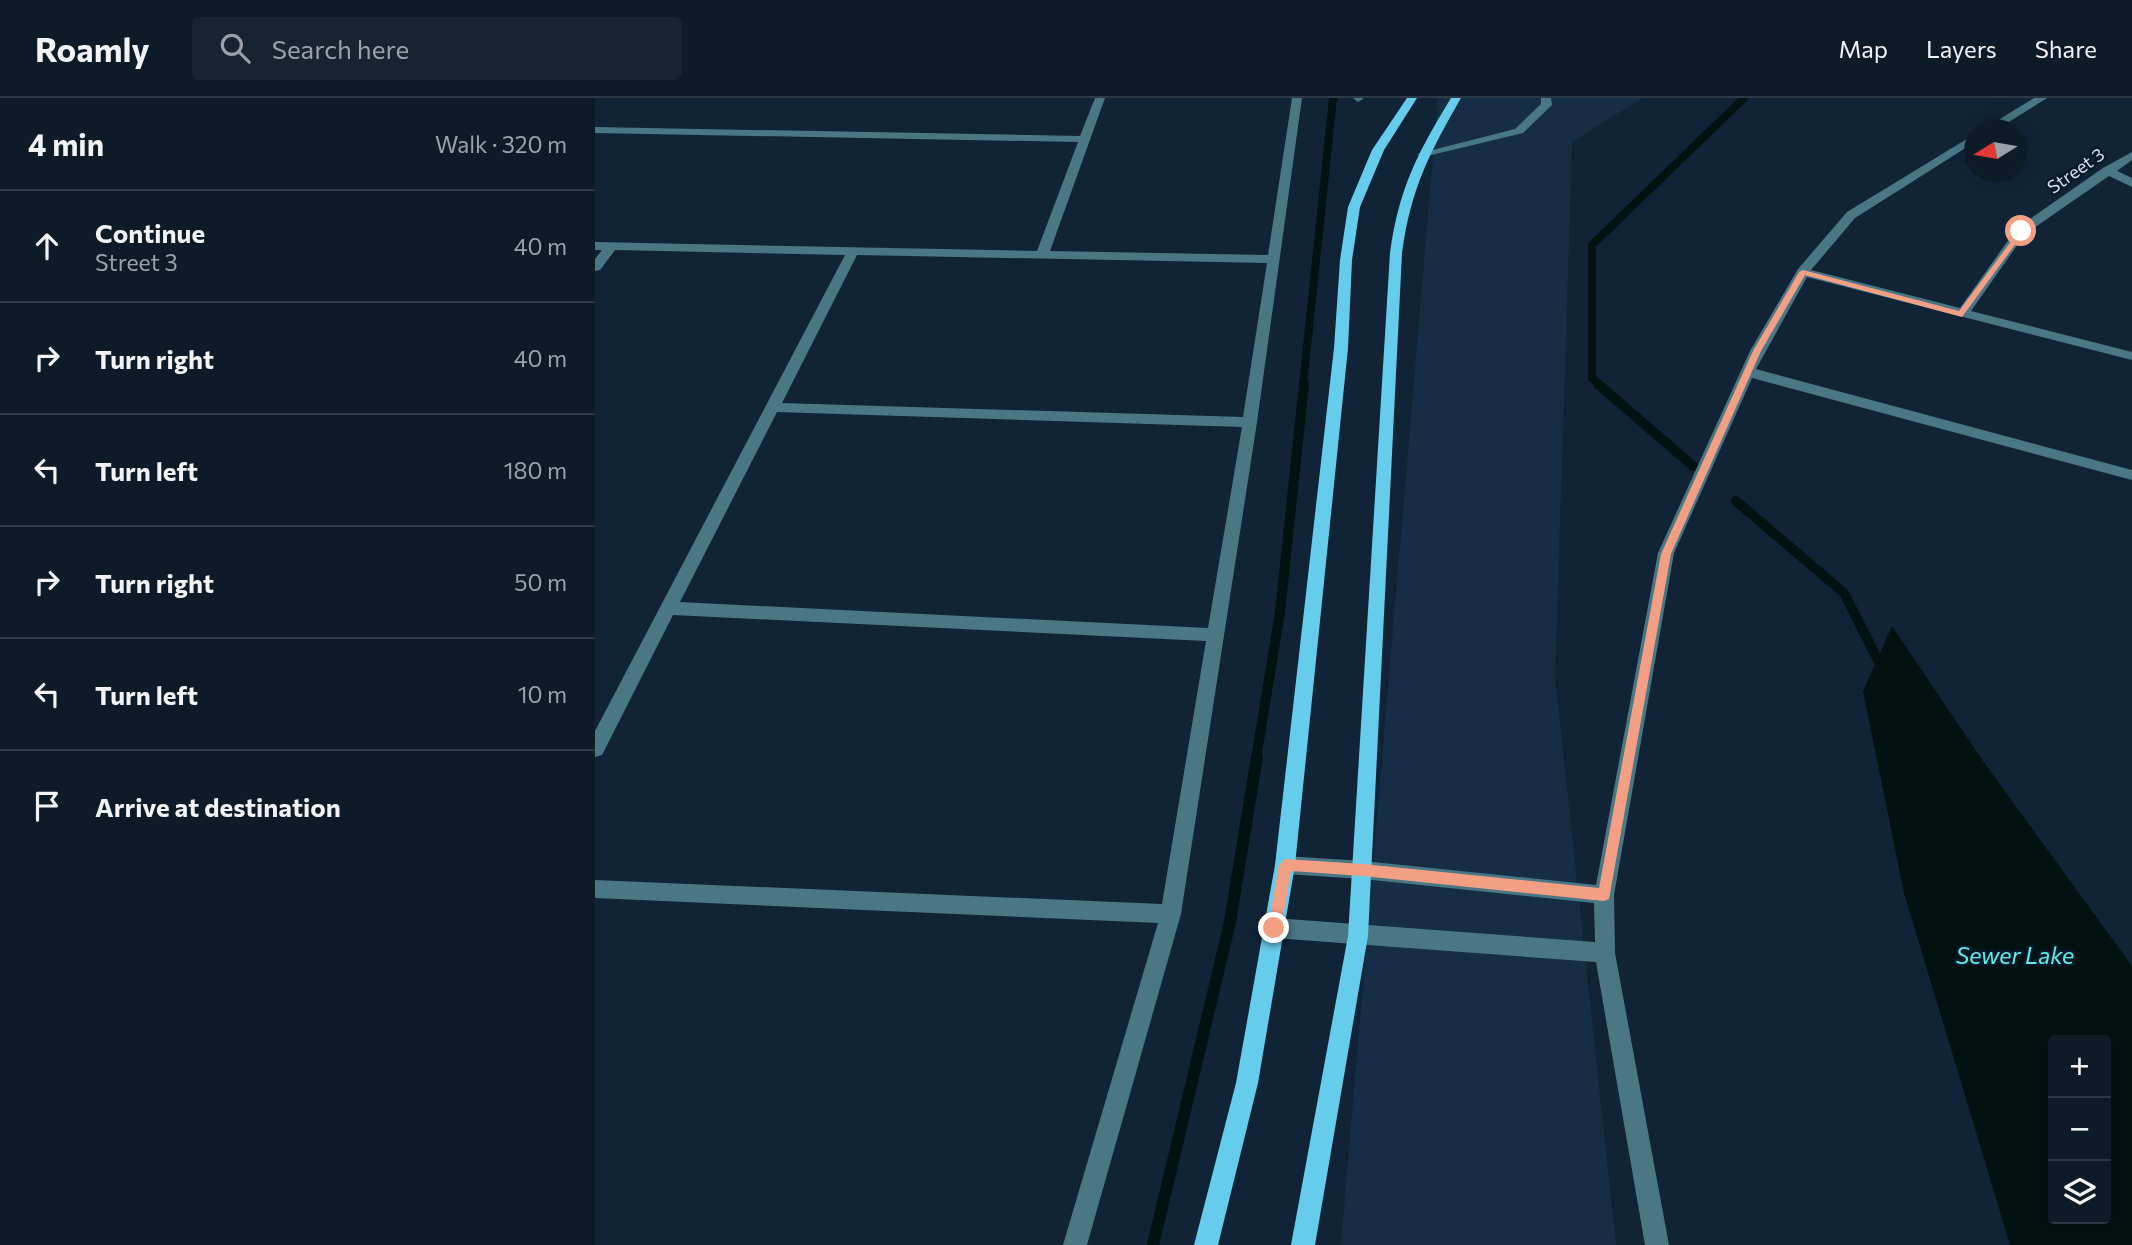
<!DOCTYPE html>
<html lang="en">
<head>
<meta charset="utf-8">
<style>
	:root { --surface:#0d1b29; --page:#162431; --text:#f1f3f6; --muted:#9aa1a8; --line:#2d3946 }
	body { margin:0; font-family:Commissioner,sans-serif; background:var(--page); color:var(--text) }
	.controls { position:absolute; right:21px; bottom:21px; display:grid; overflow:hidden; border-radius:7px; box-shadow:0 4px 18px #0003 }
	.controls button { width:63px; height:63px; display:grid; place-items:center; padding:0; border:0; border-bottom:2px solid var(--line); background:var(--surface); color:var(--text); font:35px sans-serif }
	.compass { position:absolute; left:1369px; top:21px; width:63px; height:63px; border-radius:50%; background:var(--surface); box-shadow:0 4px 18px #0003; rotate:259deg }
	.stop { position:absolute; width:21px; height:21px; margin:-16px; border:5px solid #f39f83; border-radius:50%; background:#fff }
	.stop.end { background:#f39f83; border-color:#fff; box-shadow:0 2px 7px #0008 }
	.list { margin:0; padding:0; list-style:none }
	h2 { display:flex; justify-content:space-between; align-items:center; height:91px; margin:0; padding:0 28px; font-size:30px }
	h2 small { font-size:23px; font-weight:400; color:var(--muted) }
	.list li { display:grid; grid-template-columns:46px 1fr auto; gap:21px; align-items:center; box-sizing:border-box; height:112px; padding:0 28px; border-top:2px solid var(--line) }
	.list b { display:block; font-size:26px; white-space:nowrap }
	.list p { margin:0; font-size:23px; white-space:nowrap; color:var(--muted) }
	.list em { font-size:23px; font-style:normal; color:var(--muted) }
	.icon { flex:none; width:38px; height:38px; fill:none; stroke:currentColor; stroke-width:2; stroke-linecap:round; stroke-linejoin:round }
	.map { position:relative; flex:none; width:1537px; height:1147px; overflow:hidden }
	header { display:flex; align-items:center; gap:42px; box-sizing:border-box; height:98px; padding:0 35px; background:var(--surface); border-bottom:2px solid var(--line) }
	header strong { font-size:33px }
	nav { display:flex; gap:38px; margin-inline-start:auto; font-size:24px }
	.search { width:490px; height:63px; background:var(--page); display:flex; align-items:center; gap:18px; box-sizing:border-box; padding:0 24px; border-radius:7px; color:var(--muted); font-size:26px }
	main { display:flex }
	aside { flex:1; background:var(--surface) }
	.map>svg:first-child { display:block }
</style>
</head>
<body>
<header>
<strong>Roamly</strong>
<div class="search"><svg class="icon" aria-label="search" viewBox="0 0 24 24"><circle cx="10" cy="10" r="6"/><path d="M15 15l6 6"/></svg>Search here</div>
<nav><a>Map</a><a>Layers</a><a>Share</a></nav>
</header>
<main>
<aside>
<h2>4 min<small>Walk · 320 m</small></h2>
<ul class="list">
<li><svg class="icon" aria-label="ahead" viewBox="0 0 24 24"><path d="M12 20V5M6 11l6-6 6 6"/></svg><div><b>Continue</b><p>Street 3</p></div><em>40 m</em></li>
<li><svg class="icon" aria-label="right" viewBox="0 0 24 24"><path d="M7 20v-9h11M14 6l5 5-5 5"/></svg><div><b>Turn right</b></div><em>40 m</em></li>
<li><svg class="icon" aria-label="left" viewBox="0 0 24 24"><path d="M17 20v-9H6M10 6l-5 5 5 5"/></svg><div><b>Turn left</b></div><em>180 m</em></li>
<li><svg class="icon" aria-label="right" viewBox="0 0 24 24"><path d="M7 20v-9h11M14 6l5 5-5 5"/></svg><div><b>Turn right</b></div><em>50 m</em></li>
<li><svg class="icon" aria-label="left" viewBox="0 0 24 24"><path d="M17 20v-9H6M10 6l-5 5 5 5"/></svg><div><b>Turn left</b></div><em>10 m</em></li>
<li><svg class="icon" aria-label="arrive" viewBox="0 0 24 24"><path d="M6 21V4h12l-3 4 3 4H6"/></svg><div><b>Arrive at destination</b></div></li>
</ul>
</aside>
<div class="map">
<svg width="1537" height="1147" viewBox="0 0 1537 1147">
	<rect width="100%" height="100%" fill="#112437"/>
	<path fill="#162e45" d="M 843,0 L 1047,0 L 977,44 L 960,580 L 1021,1147 L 746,1147 Z"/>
	<path fill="#021211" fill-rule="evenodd" d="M 1297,528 L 1388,663 L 1537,868 L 1537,1147 L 1415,1147 L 1309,795 L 1268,593 ZM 1458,942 L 1511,942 L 1511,1121 L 1458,1121 Z"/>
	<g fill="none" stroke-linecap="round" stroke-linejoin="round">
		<g stroke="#021211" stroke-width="8">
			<path d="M 708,287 L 738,0"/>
			<path d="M 1005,287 L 997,280 L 997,147 L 1149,0"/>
		</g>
		<g stroke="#021211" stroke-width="10">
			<path d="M 1003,286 L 1098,368"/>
			<path d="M 1141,403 L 1249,495 L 1288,572"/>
			<path d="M 661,661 L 685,514 L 709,286"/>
		</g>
		<path stroke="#021211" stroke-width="12" d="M 558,1147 L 635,824 L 662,659"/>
		<g fill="#497786" fill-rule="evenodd">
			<path d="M 500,0 L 510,0 L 455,153 L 673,157 L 697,0 L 707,0 L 662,324 L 586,816 L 492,1147 L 468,1147 L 563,825 L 0,800 L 0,782 L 567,806 L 611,543 L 78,517 L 7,657 L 0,659 L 0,633 L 250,157 L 20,152 L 5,172 L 0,173 L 0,161 L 7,152 L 0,152 L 0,144 L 442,153 L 483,44 L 0,35 L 0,29 L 485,38 ZM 262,157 L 672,165 L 648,319 L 187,305 ZM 182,314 L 647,329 L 613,530 L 85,504 Z"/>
			<path d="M 758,0 L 768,0 L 768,1 L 763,4 Z"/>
			<path d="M 946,0 L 956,0 L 957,7 L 928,35 L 828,59 L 822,56 L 920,31 L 946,6 Z"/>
			<path d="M 1439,0 L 1452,0 L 1401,32 L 1387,32 Z"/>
			<path d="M 1380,36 L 1380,44 L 1260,120 L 1216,172 L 1365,210 L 1422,130 L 1508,70 L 1537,54 L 1537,62 L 1522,73 L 1537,80 L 1537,89 L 1514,78 L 1430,136 L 1376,213 L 1537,254 L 1537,262 L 1212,179 L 1161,271 L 1537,372 L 1537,382 L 1157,280 L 1079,455 L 1019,797 L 1020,855 L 1074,1147 L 1050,1147 L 1001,864 L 679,840 L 672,837 L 669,830 L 672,823 L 679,820 L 1000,844 L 999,805 L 768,781 L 690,776 L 683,773 L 680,767 L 683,761 L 690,758 L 768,763 L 1001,787 L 1063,455 L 1155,253 L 1203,171 L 1252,114 Z"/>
		</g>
		<g fill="#66ccec" fill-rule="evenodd">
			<path d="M 812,0 L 822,0 L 789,52 L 765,109 L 757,162 L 753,250 L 700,767 L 663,985 L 623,1147 L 599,1147 L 641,985 L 680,767 L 739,250 L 745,162 L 753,109 L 777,52 Z"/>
			<path d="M 856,0 L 866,0 C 834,56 816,90 807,155 L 773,838 L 720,1147 L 696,1147 L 753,838 L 795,155 C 804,90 822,56 856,0 Z"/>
		</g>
	</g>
	<path fill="#f39f83" d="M 1426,130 L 1430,133 L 1367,219 L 1210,177 L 1166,253 L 1076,456 L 1014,801 L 1009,803 L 768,778 L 696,773 L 686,830 L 679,836 L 674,834 L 673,830 L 684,767 L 690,761 L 768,766 L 1004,790 L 1066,456 L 1158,253 L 1204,174 L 1208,172 L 1364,213 Z"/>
	<g text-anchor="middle" stroke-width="5" stroke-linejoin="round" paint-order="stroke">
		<g font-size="18" fill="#d5e1ee" stroke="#081a2c">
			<text transform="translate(1481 73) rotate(-35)" y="6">Street 3</text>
		</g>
		<g font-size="23" font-style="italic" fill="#60eee7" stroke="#081a2c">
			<text x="1420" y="866">Sewer Lake</text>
		</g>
	</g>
</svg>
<div class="controls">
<button>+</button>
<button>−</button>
<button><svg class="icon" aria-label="layers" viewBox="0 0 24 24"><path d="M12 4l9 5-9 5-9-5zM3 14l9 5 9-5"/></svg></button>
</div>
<svg class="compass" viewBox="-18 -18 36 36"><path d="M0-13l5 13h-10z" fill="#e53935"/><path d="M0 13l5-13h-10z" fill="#9aa1a8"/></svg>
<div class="stop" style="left:1426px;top:133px"></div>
<div class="stop end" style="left:679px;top:830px"></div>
</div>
</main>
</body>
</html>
